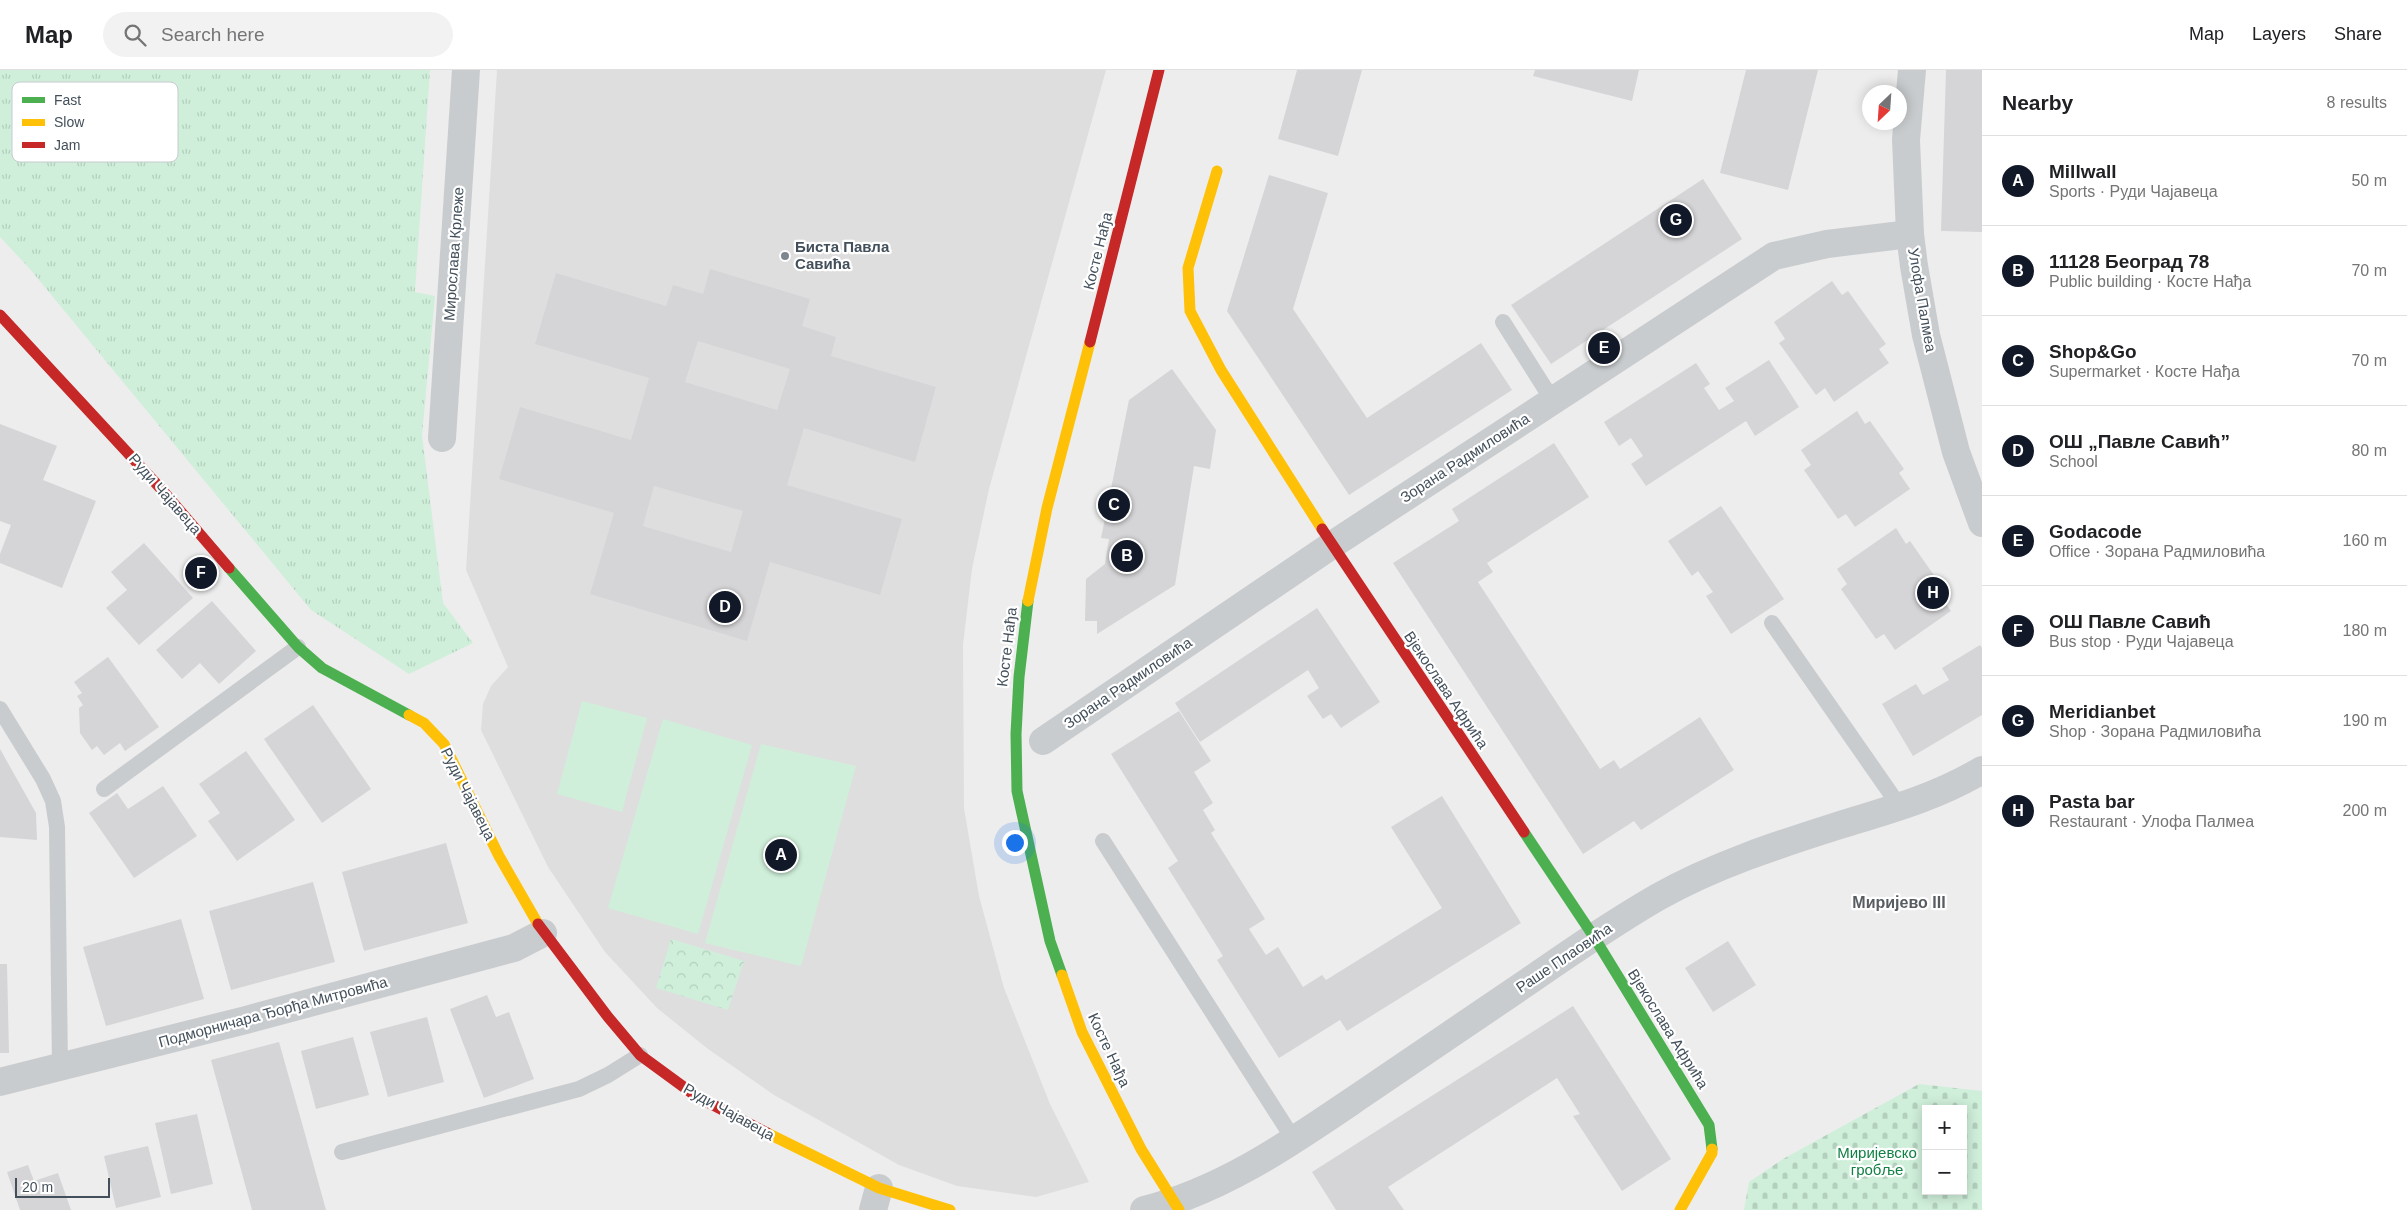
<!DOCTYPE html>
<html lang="en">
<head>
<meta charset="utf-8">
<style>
	:root { --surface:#fff; --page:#f2f2f2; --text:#202124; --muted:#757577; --line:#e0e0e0; --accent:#111827 }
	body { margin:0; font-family:Helvetica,sans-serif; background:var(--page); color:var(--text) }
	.controls { position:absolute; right:15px; bottom:15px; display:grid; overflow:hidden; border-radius:0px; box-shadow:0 2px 12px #0003 }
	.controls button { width:45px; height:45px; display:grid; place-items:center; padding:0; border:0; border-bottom:1px solid var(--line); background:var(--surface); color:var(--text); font:25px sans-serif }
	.compass { position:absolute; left:1862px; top:15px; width:45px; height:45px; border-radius:50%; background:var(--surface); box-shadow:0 2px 12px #0003; rotate:205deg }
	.scale { position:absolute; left:15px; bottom:12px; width:95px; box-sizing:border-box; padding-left:5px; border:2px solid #43505b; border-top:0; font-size:14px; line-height:18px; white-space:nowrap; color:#43505b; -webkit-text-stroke:4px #fff; paint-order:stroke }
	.you { position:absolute; left:1014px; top:772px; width:18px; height:18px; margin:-12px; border:4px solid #fff; border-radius:50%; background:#1a73e8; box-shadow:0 0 0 8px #1a73e833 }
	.badge { display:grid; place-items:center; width:32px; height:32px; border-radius:50%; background:var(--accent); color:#fff; font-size:16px; font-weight:700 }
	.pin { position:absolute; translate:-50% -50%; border:2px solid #fff; box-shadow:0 1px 5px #0006 }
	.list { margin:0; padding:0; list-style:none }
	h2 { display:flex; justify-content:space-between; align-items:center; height:65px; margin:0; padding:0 20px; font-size:21px }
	h2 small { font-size:16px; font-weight:400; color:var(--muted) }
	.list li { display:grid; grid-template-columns:32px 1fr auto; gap:15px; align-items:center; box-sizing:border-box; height:90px; padding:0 20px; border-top:1px solid var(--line) }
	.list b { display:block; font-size:19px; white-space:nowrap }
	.list p { margin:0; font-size:16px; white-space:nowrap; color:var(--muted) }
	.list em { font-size:16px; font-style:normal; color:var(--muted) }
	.icon { flex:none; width:28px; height:28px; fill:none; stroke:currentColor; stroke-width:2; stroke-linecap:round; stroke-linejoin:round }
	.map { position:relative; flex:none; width:1982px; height:1140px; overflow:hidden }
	header { display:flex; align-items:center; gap:30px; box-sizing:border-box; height:70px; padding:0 25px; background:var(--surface); border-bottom:1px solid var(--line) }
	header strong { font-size:24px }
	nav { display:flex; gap:28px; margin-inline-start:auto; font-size:18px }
	.search { width:350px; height:45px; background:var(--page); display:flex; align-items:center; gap:12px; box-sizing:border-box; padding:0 18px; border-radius:28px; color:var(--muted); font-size:19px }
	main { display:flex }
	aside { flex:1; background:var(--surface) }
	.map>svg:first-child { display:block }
</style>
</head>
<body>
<header>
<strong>Map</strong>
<div class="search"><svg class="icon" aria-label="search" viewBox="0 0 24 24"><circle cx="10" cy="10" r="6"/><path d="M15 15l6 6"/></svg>Search here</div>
<nav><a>Map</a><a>Layers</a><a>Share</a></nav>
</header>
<main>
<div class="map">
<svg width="1982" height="1140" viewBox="0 0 1982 1140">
	<defs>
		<pattern id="grass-tufts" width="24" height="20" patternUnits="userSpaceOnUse" patternTransform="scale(1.25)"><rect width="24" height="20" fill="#cfefda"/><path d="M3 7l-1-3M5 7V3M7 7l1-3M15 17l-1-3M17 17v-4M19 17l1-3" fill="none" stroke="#b3cfbd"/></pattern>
		<pattern id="cemetery-stones" width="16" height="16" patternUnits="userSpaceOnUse" patternTransform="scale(1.25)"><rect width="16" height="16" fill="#cfefda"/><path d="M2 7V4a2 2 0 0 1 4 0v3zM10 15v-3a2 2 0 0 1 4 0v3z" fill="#b3cfbd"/></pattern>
		<pattern id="park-crowns" width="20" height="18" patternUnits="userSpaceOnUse" patternTransform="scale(1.25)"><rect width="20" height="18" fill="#cfefda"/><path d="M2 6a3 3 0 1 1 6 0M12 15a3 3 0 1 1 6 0" fill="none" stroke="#b3cfbd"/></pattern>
	</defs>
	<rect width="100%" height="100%" fill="#eeeded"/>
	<path fill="#dfdedf" d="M 497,0 L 1106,0 L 989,419 L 972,499 L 963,575 L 964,738 L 979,826 L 1004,918 L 1050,1034 L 1089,1112 L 1036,1127 L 957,1116 L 899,1095 L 774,1025 L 708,979 L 657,938 L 605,882 L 548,797 L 481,660 L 483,634 L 491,616 L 508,597 L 466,500 Z"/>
	<path fill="url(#grass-tufts)" d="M 0,0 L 430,0 L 415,222 L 435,226 L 422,365 L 443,533 L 473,573 L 409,604 L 311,540 L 29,198 L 0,167 Z"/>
	<path fill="url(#cemetery-stones)" fill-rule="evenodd" d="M 1919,1014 L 1982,1021 L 1982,1140 L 1744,1140 L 1749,1112 L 1783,1089 ZM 1926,1039 L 1963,1039 L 1963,1121 L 1926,1121 Z"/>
	<path fill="url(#park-crowns)" d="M 671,869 L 744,891 L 728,940 L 656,918 Z"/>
	<g fill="#cfefda">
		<path d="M 582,631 L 647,648 L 622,742 L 557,724 Z"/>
		<path d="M 663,649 L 752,675 L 698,864 L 608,838 Z"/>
		<path d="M 761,674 L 856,696 L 801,896 L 705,873 Z"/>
	</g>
	<g fill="#d5d5d7" fill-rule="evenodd">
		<path d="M 1297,0 L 1362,0 L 1338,86 L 1278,69 Z"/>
		<path d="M 1535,0 L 1639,0 L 1632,31 L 1533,6 Z"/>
		<path d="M 1746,0 L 1818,0 L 1788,120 L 1720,103 Z"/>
		<path d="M 1946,0 L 1982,0 L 1982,162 L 1941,161 Z"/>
		<path d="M 1269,105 L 1328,123 L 1293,239 L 1367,348 L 1481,273 L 1512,320 L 1349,425 L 1227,241 Z"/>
		<path d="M 1703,109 L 1742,169 L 1551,294 L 1511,235 Z"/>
		<path d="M 710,199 L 810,229 L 802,256 L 836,267 L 831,286 L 936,317 L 915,392 L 804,358 L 787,415 L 902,449 L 880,525 L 770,492 L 747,571 L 590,524 L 614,443 L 499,409 L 520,337 L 631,370 L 649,308 L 535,274 L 556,203 L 666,236 L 673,215 L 703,224 ZM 698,271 L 790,299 L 777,340 L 685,312 ZM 654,416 L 743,441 L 731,482 L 643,456 Z"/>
		<path d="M 1832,211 L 1842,225 L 1848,221 L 1886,274 L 1879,279 L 1889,293 L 1834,332 L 1825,318 L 1816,325 L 1779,273 L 1785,269 L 1774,252 Z"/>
		<path d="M 1769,290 L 1799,337 L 1755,366 L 1746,351 L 1646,416 L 1631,394 L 1643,386 L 1631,368 L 1619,376 L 1604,352 L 1696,293 L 1710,314 L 1704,318 L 1719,340 L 1734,331 L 1725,318 Z"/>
		<path d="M 1172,299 L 1216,360 L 1210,399 L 1194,396 L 1175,515 L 1097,564 L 1097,551 L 1085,551 L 1086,509 L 1105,494 L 1109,469 L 1101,468 L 1129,330 Z"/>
		<path d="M 1857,341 L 1865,354 L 1870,351 L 1904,399 L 1899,403 L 1910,419 L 1855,457 L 1846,444 L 1838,449 L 1804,400 L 1811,395 L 1801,380 Z"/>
		<path d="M 0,354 L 57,376 L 43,410 L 96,431 L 62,518 L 0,493 L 0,484 L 11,455 L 0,451 Z"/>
		<path d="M 1554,373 L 1589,427 L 1487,493 L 1493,502 L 1478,512 L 1600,699 L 1614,690 L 1620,699 L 1700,647 L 1734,700 L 1641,760 L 1634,751 L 1583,784 L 1393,493 L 1459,451 L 1452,439 Z"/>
		<path d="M 1721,436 L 1784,529 L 1731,564 L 1706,526 L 1713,522 L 1698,501 L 1692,506 L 1668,471 Z"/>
		<path d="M 1896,458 L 1906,474 L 1910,471 L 1947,524 L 1942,528 L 1951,541 L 1895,580 L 1884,564 L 1876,569 L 1841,519 L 1847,514 L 1837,499 Z"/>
		<path d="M 144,473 L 193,528 L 139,575 L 106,538 L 127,520 L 111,502 Z"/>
		<path d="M 212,531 L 256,581 L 219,614 L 200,593 L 182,609 L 156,580 Z"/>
		<path d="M 1317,538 L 1380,632 L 1341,658 L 1331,644 L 1323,649 L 1307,626 L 1319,618 L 1308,600 L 1200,672 L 1175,633 Z"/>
		<path d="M 1980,575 L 1982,578 L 1982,645 L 1913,686 L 1882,634 L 1916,614 L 1923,625 L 1949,610 L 1942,598 Z"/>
		<path d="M 108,587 L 159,657 L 125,681 L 120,673 L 104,685 L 97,676 L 92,680 L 80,663 L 79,638 L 83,635 L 77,626 L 82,623 L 74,612 Z"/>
		<path d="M 313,635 L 371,719 L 322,753 L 264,669 Z"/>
		<path d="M 1179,641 L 1211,691 L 1194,702 L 1213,733 L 1203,740 L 1215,760 L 1211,763 L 1265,849 L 1249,859 L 1266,885 L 1278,877 L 1303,917 L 1322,905 L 1326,910 L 1442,838 L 1391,757 L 1442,726 L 1521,853 L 1347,961 L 1340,950 L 1279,988 L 1217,890 L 1223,886 L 1168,798 L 1178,791 L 1111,684 Z"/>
		<path d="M 0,679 L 36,743 L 37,770 L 0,767 Z"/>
		<path d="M 246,681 L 295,750 L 237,791 L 208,751 L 220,743 L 199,714 Z"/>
		<path d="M 163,716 L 197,766 L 134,808 L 89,743 L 117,723 L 128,739 Z"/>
		<path d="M 446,773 L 468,853 L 364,881 L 342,802 Z"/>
		<path d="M 313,812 L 335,892 L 231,920 L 209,841 Z"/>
		<path d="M 181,849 L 204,929 L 106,956 L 83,877 Z"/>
		<path d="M 1728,871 L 1756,915 L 1713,942 L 1685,898 Z"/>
		<path d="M 0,894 L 7,894 L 9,983 L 0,983 Z"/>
		<path d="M 487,925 L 496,947 L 509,942 L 534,1009 L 484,1028 L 450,939 Z"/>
		<path d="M 1573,936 L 1671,1089 L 1622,1121 L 1573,1046 L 1580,1044 L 1557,1008 L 1388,1117 L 1404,1140 L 1336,1140 L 1312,1102 Z"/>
		<path d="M 427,947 L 444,1012 L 388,1027 L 370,962 Z"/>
		<path d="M 353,967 L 369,1025 L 316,1039 L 301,981 Z"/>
		<path d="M 279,972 L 305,1064 L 326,1140 L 252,1140 L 211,990 Z"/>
		<path d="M 197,1044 L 213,1114 L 171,1124 L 155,1053 Z"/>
		<path d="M 148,1076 L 161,1127 L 116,1138 L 104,1086 Z"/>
		<path d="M 28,1095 L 34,1111 L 58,1103 L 71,1140 L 20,1140 L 7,1102 Z"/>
	</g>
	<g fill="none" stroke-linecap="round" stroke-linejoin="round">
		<g stroke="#c9ccce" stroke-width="16">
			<path d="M 1503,252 L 1553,331"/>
			<path d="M 1772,553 L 1900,737"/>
			<path d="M 0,639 L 43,709 L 53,731 L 57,757 L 60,998"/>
			<path d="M 104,719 L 298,577"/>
			<path d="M 1103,771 L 1294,1070"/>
			<path d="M 342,1082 L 579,1019 L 608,1005 L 640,985"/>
		</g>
		<g stroke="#c9ccce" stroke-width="28">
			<path d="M 1912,0 L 1906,70 L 1910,164 L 1914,196 L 1926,265 L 1956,382 L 1982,453"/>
			<path d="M 442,368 L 466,0"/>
			<path d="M 1043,671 L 1332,475 L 1774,186 L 1827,174 L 1910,164"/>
			<path d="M 0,1012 L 246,950 L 514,878 L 543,863"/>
			<path d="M 873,1140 L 879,1118"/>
			<path d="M 1144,1140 C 1227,1119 1296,1069 1367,1021 C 1421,984 1475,948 1529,911 C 1571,882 1613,853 1658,827 C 1715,795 1777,775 1840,755 C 1889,740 1937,727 1982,700"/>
		</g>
		<g stroke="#4caf50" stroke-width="11">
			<path d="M 229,498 L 298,577 L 322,598 L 409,645"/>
			<path d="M 1028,531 L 1019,607 L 1016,664 L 1017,721 L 1050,871 L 1062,905"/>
			<path d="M 1524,762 L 1594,867 L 1709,1055 L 1712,1079"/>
		</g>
		<g stroke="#ffc107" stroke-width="11">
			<path d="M 1217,101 L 1188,198 L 1190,241 L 1221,300 L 1322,459"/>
			<path d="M 1028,531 L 1047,438 L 1090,272"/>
			<path d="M 409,645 L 424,653 L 444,674 L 499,786 L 538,854"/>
			<path d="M 1062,905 L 1082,962 L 1141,1079 L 1179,1140"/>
			<path d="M 767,1063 L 879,1118 L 950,1140"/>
			<path d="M 1680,1140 L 1712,1083 L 1712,1079"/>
		</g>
		<g stroke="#c62828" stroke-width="11">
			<path d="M 0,245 L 163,421 L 229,498"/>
			<path d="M 1090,272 L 1159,0"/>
			<path d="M 1322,459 L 1524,762"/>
			<path d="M 538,854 L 608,947 L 640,985 L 696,1026 L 767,1063"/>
		</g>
	</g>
	<circle fill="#7f878e" stroke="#fff" stroke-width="2" cx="785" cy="186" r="5"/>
	<g text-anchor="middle" stroke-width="4.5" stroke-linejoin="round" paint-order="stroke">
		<g font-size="15" font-weight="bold" fill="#43505b" stroke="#fff" text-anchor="start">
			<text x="795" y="182">Биста Павла<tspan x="795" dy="17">Савића</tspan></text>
		</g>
		<g font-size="15" fill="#43505b" stroke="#fff">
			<text transform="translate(1098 181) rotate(-76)" y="5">Косте Нађа</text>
			<text transform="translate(454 184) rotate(-86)" y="5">Мирослава Крлеже</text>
			<text transform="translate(1922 230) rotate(80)" y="5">Улофа Палмеа</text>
			<text transform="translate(1465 388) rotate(-33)" y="5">Зорана Радмиловића</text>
			<text transform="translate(165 424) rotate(49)" y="5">Руди Чајавеца</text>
			<text transform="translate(1007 577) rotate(-83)" y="5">Косте Нађа</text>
			<text transform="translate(1128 613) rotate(-34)" y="5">Зорана Радмиловића</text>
			<text transform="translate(1446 620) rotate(56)" y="5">Вјекослава Афрића</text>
			<text transform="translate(468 724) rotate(63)" y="5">Руди Чајавеца</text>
			<text transform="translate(1564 888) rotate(-34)" y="5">Раше Плаовића</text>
			<text transform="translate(273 942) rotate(-15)" y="5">Подморничара Ђорђа Митровића</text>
			<text transform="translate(1668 959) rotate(58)" y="5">Вјекослава Афрића</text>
			<text transform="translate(1109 980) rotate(65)" y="5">Косте Нађа</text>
			<text transform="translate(729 1042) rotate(29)" y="5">Руди Чајавеца</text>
		</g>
		<g font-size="15" fill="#108044" stroke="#fff">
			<text x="1877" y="1088">Миријевско<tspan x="1877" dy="17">гробље</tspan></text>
		</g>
		<g font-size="16" font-weight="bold" fill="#585d62" stroke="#fff">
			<text x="1899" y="838">Миријево III</text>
		</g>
	</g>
	<rect x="12" y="12" width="166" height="80" rx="8" fill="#fff" stroke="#c7cace" stroke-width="1"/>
	<rect x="22" y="27" width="23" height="6" fill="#4caf50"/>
	<rect x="22" y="49" width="23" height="7" fill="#ffc107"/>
	<rect x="22" y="72" width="23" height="6" fill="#c62828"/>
	<g font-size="14" fill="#43505b">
		<text x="54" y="35">Fast</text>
		<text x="54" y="57">Slow</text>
		<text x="54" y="80">Jam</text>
	</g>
</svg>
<div class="controls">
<button>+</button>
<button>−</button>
</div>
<svg class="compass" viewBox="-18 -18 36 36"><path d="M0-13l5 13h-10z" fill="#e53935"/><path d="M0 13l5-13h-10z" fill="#757577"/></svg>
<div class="scale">20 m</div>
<div class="you"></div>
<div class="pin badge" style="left:781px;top:785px">A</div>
<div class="pin badge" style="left:1127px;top:486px">B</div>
<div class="pin badge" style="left:1114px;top:435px">C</div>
<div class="pin badge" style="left:725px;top:537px">D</div>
<div class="pin badge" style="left:1604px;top:278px">E</div>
<div class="pin badge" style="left:201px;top:503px">F</div>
<div class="pin badge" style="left:1676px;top:150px">G</div>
<div class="pin badge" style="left:1933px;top:523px">H</div>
</div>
<aside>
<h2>Nearby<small>8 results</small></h2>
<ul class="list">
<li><span class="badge">A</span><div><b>Millwall</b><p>Sports · Руди Чајавеца</p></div><em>50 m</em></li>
<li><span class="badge">B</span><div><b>11128 Београд 78</b><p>Public building · Косте Нађа</p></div><em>70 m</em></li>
<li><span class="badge">C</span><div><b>Shop&amp;Go</b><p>Supermarket · Косте Нађа</p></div><em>70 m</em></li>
<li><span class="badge">D</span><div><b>ОШ „Павле Савић”</b><p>School</p></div><em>80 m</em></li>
<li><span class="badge">E</span><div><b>Godacode</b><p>Office · Зорана Радмиловића</p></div><em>160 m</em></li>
<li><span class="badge">F</span><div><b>ОШ Павле Савић</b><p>Bus stop · Руди Чајавеца</p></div><em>180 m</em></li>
<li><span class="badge">G</span><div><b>Meridianbet</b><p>Shop · Зорана Радмиловића</p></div><em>190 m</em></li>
<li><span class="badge">H</span><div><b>Pasta bar</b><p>Restaurant · Улофа Палмеа</p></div><em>200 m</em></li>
</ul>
</aside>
</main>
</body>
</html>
